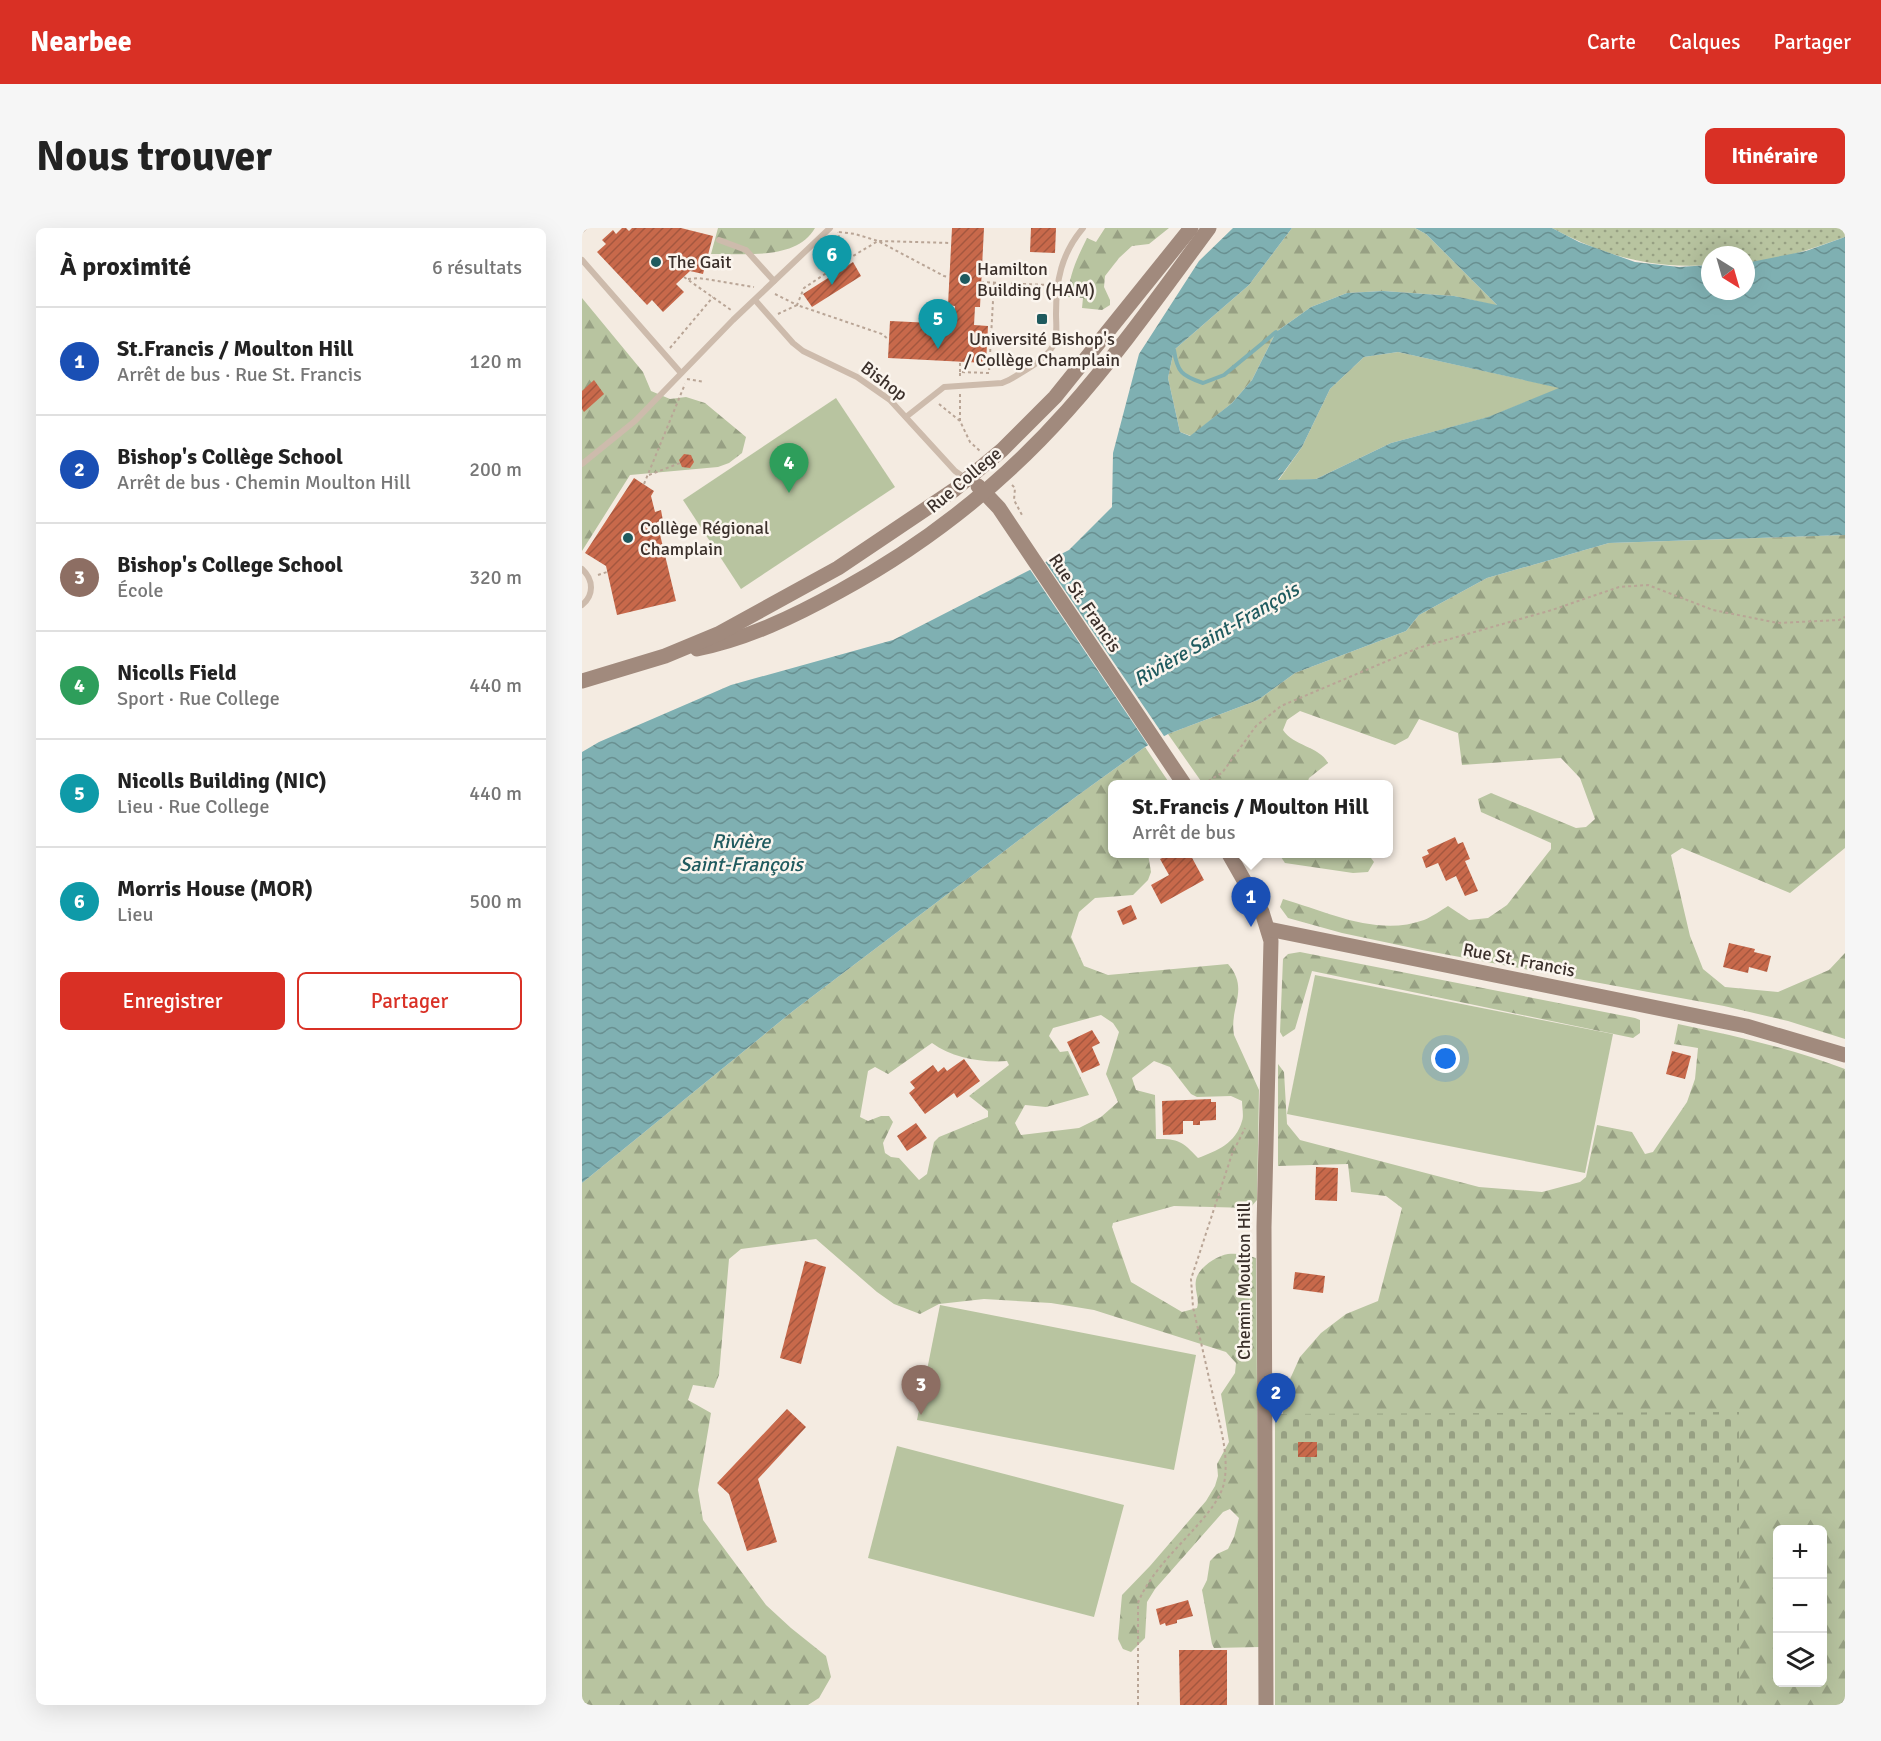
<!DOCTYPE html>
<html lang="fr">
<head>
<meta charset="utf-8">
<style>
	:root { --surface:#fff; --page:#f6f6f6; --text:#222; --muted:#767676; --line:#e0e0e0; --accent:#d93025 }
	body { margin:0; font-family:Signika,sans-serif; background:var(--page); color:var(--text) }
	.controls { position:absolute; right:18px; bottom:18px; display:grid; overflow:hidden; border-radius:9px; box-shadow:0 6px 24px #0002 }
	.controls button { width:54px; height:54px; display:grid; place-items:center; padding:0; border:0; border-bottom:2px solid var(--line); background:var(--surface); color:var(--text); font:30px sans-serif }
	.compass { position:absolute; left:1119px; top:18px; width:54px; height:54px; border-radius:50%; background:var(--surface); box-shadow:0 6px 24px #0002; rotate:143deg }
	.you { position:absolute; left:864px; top:831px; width:21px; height:21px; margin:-15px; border:4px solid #fff; border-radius:50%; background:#1a73e8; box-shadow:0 0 0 9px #1a73e833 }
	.badge { display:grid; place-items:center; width:39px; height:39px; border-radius:50%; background:var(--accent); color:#fff; font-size:20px; font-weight:700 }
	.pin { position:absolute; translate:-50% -50px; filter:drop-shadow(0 2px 3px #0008) }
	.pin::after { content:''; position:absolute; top:32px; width:21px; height:18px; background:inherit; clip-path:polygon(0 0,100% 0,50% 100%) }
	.popup { position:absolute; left:526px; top:552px; width:285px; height:78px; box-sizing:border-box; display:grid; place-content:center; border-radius:9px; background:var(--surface); filter:drop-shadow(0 2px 4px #0005); font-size:20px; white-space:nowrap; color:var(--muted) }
	.popup b { font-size:22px; color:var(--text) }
	.popup::after { content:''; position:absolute; left:50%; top:100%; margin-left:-12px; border:12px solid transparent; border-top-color:var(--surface) }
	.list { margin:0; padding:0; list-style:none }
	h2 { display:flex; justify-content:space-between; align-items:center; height:78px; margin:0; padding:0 24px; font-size:26px }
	h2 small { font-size:20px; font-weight:400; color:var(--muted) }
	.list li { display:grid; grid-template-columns:39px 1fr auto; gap:18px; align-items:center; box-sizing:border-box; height:108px; padding:0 24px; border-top:2px solid var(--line) }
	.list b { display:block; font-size:22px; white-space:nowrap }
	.list p { margin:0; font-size:20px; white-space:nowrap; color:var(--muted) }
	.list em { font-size:20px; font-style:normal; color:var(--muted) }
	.actions { display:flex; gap:12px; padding:18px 24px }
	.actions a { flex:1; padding:14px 0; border:2px solid var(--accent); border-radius:9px; text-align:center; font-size:21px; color:var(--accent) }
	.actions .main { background:var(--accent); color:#fff }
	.icon { flex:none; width:33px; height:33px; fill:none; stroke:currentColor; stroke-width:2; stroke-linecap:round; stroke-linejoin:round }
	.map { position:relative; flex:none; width:1263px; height:1477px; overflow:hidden; border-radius:9px }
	header { display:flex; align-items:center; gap:36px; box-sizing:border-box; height:84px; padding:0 30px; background:var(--accent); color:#fff }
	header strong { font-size:28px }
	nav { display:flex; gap:33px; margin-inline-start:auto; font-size:21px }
	.intro { display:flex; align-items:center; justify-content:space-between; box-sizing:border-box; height:144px; padding:0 36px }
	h1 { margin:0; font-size:42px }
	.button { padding:15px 27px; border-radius:9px; background:var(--accent); color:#fff; font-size:21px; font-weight:700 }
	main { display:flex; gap:36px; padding:0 36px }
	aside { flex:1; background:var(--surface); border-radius:9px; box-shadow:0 6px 24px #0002 }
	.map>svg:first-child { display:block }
</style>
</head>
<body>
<header>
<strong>Nearbee</strong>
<nav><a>Carte</a><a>Calques</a><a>Partager</a></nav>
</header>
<div class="intro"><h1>Nous trouver</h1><a class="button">Itinéraire</a></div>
<main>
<aside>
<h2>À proximité<small>6 résultats</small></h2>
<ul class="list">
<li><span class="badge" style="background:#1a4fb4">1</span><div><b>St.Francis / Moulton Hill</b><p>Arrêt de bus · Rue St. Francis</p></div><em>120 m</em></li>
<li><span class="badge" style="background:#1a4fb4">2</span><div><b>Bishop's Collège School</b><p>Arrêt de bus · Chemin Moulton Hill</p></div><em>200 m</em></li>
<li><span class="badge" style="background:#8d6e63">3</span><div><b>Bishop's College School</b><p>École</p></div><em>320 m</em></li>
<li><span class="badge" style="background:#2e9e5b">4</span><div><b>Nicolls Field</b><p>Sport · Rue College</p></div><em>440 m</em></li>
<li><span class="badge" style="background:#0f9aa8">5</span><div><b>Nicolls Building (NIC)</b><p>Lieu · Rue College</p></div><em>440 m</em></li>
<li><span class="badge" style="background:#0f9aa8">6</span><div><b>Morris House (MOR)</b><p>Lieu</p></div><em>500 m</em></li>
</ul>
<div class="actions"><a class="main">Enregistrer</a><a>Partager</a></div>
</aside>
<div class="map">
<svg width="1263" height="1477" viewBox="0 0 1263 1477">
	<defs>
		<pattern id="forest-firs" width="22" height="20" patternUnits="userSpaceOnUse" patternTransform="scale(1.5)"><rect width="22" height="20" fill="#b8c4a0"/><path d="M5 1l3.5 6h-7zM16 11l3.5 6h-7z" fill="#97a083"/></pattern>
		<pattern id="cemetery-stones" width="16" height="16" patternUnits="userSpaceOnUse" patternTransform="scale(1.5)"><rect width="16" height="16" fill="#b8c4a0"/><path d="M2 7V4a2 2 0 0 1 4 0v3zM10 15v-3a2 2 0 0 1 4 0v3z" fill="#97a083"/></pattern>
		<pattern id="park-dots" width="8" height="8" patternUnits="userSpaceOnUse" patternTransform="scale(1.5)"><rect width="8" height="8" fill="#b8c4a0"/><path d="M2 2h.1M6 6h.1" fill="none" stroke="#97a083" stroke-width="1.8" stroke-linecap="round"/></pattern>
		<pattern id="water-waves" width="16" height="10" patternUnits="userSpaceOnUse" patternTransform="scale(1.5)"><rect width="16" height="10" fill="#7fb0b2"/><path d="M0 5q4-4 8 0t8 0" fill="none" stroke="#699091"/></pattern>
		<pattern id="building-hatch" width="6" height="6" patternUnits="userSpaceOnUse" patternTransform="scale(1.5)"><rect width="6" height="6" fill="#c8694b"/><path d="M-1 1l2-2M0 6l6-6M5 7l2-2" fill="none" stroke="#a4573f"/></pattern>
	</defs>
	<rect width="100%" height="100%" fill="#f4ebe1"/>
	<g fill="#b8c4a0">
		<path d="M 816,124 L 979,160 L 907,189 L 809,215 L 734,251 L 696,253 L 720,219 L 748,161 L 782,129 Z"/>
		<path d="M 254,170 L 313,259 L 159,361 L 101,272 Z"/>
		<path d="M 733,747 L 1031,806 L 1003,945 L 705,886 Z"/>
		<path d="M 358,1077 L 614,1127 L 592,1242 L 335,1192 Z"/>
		<path d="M 315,1218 L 542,1277 L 512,1389 L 286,1330 Z"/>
	</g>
	<g fill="url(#forest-firs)" fill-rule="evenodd">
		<path d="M 136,0 L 233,0 C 214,33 162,25 129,26 Z"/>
		<path d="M 523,0 L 587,0 L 567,16 L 550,18 L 537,30 L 523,48 L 522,59 L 528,72 L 528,77 L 520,82 L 500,80 L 501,70 L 486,69 C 487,47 495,30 505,10 L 514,14 Z"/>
		<path d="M 710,0 L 833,0 L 844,6 L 916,78 L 872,68 L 801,63 L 765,65 L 729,79 L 694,104 L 670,152 L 650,175 L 609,208 L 598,204 L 586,150 L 592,122 L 667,57 Z"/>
		<path d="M 0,70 L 61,144 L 69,163 L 88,171 L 104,169 L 123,175 L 164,209 L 160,225 L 147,235 L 136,239 L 48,247 L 0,323 Z"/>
		<path d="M 1263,307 L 1263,620 L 1208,665 L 1100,620 L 1089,627 L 1108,708 L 1121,741 L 1143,759 L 1196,764 L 1247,742 L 1263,725 L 1263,811 L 1206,793 L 1142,778 L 840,722 L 760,705 L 706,690 L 698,679 L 701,671 C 746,684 795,709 842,692 C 850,689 859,682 866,678 L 887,692 L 906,690 L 925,677 L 969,621 L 969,615 L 899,584 L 896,571 L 909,565 L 994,600 L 1004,599 L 1013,591 L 998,550 L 979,530 L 880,537 L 876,505 L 837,491 L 826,510 L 813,517 L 718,483 L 705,492 L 701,502 C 711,518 737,518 746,535 L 727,550 L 725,556 L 621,556 L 586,506 L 676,472 L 713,445 L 824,403 L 837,387 L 905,350 L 1027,315 Z"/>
		<path d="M 563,519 L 588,556 L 531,556 L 531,626 L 566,626 L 569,644 L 566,652 L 551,667 L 513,670 L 497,684 L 489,709 L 502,738 L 526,747 L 646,736 C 668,761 647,779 652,807 L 677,862 L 675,972 L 668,980 L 592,978 L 531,995 L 530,999 L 549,1054 L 600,1084 L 615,1080 C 618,1071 612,1062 614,1052 C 616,1040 634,1028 646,1026 C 656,1025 665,1027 674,1030 L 677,1419 L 632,1420 L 630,1416 L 620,1362 L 625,1352 L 628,1333 L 635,1326 L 646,1321 L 652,1309 L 657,1290 L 648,1281 L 641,1284 L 573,1361 L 565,1374 L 563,1410 L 549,1424 L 541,1421 L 536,1411 L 540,1367 L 568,1338 L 624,1273 L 633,1258 L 636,1248 L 635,1236 L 647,1214 L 639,1166 L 653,1145 L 654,1135 L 644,1124 L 512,1082 L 469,1075 L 402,1071 L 357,1076 L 338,1086 L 312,1076 L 295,1064 L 234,1011 L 159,1021 L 147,1031 L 137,1147 L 132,1160 L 111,1157 L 106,1172 L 129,1185 L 116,1262 L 121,1292 L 184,1377 L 209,1400 L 244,1428 L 249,1449 L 237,1470 L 226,1477 L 0,1477 L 0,955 L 211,783 L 495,568 ZM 519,787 L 531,795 L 537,804 L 524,846 L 536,874 L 519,889 L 497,900 L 439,907 L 433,895 L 443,877 L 464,879 L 507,867 L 486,823 L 478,824 L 467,808 L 471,800 ZM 350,815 C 370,830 400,835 425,833 L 427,837 L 387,868 L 406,883 L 406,889 L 357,909 L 352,914 L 345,946 L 337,952 L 317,930 L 309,929 L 303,925 L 301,915 L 311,894 L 307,888 L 299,888 L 286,893 L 278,889 L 286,843 L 293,839 L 306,846 ZM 572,833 L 588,839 L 609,866 L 615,869 L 649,868 L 660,873 C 660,879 662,888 660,893 C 654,915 635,923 616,930 C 600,913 597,911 574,911 L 573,867 L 554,862 L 550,850 Z"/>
		<path d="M 697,626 L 786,626 L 792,634 L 786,644 L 771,645 L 703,635 Z"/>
		<path d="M 718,724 L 1053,790 L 1058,792 L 1058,805 L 1051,810 L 730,743 L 713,801 L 701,809 L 698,804 L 701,731 L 706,726 Z"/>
		<path d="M 1096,796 C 1153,808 1209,820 1263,841 L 1263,1477 L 1144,1477 L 699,1199 L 704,1160 L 718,1129 L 739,1105 L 764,1086 L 796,1073 L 820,980 L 804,968 L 769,964 L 766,936 L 696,938 L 696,836 L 702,844 L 705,896 L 718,912 L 897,959 L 960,964 L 998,954 L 1004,949 L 1015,897 L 1050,904 L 1063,926 L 1071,924 L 1105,874 L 1113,851 L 1116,820 L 1092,816 ZM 1196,1302 L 1240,1302 L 1240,1454 L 1196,1454 Z"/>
	</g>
	<path fill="url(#cemetery-stones)" d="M 1157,1184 L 1157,1477 L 693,1477 L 693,1186 Z"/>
	<path fill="url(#park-dots)" d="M 970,0 L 1263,0 L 1263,9 C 1231,20 1198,33 1164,35 L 1164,27 L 1128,27 L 1128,37 C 1068,41 1023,28 970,0 Z"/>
	<path fill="url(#water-waves)" fill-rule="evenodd" d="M 651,0 L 710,0 L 667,57 L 592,122 L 586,150 L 598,204 L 608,208 L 650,175 L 670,152 L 694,104 L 729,79 L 765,65 L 801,63 L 872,68 L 915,77 L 844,6 L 833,0 L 970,0 L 997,14 L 1053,34 L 1097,39 L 1128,37 L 1128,63 L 1164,63 L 1164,35 L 1224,23 L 1263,9 L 1263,307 L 1027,315 L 905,350 L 837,387 L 824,403 L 713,445 L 676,472 L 586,506 L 563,519 L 495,568 L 211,783 L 0,955 L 0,524 L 17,514 L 149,457 L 311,412 L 487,322 L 530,279 L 531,225 L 557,126 L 617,33 ZM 816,124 L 977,160 L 906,189 L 809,215 L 734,251 L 696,252 L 720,219 L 748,161 L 782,129 Z"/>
	<path fill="#f4ebe1" d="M 462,332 L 584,511 L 568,520 L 447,340 Z"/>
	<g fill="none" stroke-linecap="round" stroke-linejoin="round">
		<path stroke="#7fb0b2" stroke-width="4" d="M 592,122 C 595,144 600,148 621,155 L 642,147 L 694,104"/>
	</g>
	<g fill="url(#building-hatch)">
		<path d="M 40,0 L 44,0 L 47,3 L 50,0 L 99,0 L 131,8 L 121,46 L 108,43 L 94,56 L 102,64 L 81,84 L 70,72 L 65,77 L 15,24 L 24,16 L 20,12 L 31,2 L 34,6 Z"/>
		<path d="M 370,0 L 402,0 L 398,79 L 393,79 L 392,97 L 406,98 L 404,135 L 306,130 L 308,93 L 372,96 L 373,78 L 366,77 Z"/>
		<path d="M 449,0 L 474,0 L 473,25 L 448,24 Z"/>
		<path d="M 271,34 L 279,48 L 230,79 L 221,66 Z"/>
		<path d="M 12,152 L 22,166 L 2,184 L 0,181 L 0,163 Z"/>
		<path d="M 102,226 L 109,227 L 112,234 L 108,240 L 100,239 L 97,232 Z"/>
		<path d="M 52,250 L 72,263 L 69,268 L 73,284 L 79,282 L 81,293 L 75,294 L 94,373 L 35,387 L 24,338 L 3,325 Z"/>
		<path d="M 873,609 L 876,616 L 881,614 L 888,631 L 883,633 L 896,663 L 883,668 L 874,648 L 864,653 L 856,635 L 844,640 L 840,629 L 847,626 L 845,622 Z"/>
		<path d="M 589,626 L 608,626 L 622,652 L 579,676 L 569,657 L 587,647 L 578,631 Z"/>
		<path d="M 549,677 L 555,691 L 541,697 L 535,683 Z"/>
		<path d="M 1147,715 L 1173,721 L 1172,724 L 1189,728 L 1185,744 L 1167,739 L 1166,745 L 1141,739 Z"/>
		<path d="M 510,802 L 518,815 L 510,819 L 518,837 L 500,845 L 485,814 Z"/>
		<path d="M 1090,823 L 1109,828 L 1103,851 L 1084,846 Z"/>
		<path d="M 382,831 L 398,853 L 375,870 L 372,865 L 343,886 L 327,865 L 333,860 L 328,854 L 351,837 L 356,844 L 362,839 L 365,843 Z"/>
		<path d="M 629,871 L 629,874 L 634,874 L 634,892 L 618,893 L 618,897 L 611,897 L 611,893 L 601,893 L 601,906 L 581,907 L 580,873 Z"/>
		<path d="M 334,895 L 345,910 L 325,923 L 315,908 Z"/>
		<path d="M 734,939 L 756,940 L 755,973 L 733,972 Z"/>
		<path d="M 223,1033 L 244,1039 L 219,1136 L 198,1130 Z"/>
		<path d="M 713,1044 L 743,1048 L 741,1065 L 711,1061 Z"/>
		<path d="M 205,1181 L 224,1199 L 176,1251 L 195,1314 L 165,1323 L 147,1266 L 135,1255 Z"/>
		<rect x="716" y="1214" width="19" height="15"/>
		<path d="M 606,1372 L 611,1388 L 595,1392 L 595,1395 L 584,1398 L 583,1395 L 578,1397 L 574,1381 Z"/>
		<path d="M 597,1422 L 645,1422 L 645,1477 L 598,1477 Z"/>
	</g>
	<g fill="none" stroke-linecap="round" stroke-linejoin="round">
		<g stroke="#b9a596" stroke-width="2" stroke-dasharray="3 3" stroke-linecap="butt">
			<path d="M 257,4 L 273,6 L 296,13 L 362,48 L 367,49"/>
			<path d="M 261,34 L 296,13 L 369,15"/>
			<path d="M 102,49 L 149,82"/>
			<path d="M 106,51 L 117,50 L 172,59"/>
			<path d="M 399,54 L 465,57"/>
			<path d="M 193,66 L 215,77 L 222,60 L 261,34 L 256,4"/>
			<path d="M 196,86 L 215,77 L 300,106 L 307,112"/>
			<path d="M 88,120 L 131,69"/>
			<path d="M 378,144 L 378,134"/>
			<path d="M 378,148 L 378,144 L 407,145 L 412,55"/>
			<path d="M 105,151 L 122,154"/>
			<path d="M 378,166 L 378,193"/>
			<path d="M 357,176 L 378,193 L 388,214 L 398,223"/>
			<path d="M 67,247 L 98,235"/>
			<path d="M 62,256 L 103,156"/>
			<path d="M 430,257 L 433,260 L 432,272 L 440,287"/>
			<path d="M 16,347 L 25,344"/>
			<path d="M 621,556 L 640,545 L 674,498 L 699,478 L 836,420 L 970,382 L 1037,359 L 1066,357 L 1131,382 L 1196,395 L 1257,392 L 1263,389"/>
			<path d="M 556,1477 L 556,1375 C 570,1339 608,1310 631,1278 C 637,1269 642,1260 643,1249 C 646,1224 638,1197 632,1172 C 625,1141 618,1110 611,1079 L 609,1051 L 614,1036 L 650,926 L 663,900"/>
		</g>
		<g stroke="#cdbbac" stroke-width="6">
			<path d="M 0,2 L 2,0"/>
			<path d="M 137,12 L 164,22 L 192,53"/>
			<path d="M 0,32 L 99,145"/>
			<path d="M 173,72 L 211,115 L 221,123 L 275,149 L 308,172 L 373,243 L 383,250"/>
			<path d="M 324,189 L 362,159 L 420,155 L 427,152 C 442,143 462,133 471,118 C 476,109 474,96 474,86 C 474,53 479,26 501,0"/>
			<path d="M 0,236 L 53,193 L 151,92 L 248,0"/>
			<path d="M 0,341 C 12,352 12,367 0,377"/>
		</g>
		<g stroke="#a18a7d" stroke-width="15">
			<path d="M 396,258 L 417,280 L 602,556"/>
			<path d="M 115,421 C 165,411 213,388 258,363 C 342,317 421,255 485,183 C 536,126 581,62 627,0"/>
			<path d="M 0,453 L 83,428 L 136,406 L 256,340 L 372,262 L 420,222 L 473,169 L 609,0"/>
			<path d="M 647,626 L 680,684 L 689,713 L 682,999 L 684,1477"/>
			<path d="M 686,701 L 1164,798 L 1263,827"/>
		</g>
	</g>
	<g fill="#1f5a5e" stroke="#fbf5ee" stroke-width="2">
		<circle cx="74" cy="34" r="6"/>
		<circle cx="383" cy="51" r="6"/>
		<rect x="454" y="85" width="12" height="12" rx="3"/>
		<circle cx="46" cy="310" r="6"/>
	</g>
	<g text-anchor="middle" stroke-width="5" stroke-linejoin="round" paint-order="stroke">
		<g font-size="18" fill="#3b302b" stroke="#fbf5ee" text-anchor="start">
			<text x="86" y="40">The Gait</text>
			<text x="395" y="47">Hamilton<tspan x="395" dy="21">Building (HAM)</tspan></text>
			<text x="460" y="117" text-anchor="middle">Université Bishop's<tspan x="460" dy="21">/ Collège Champlain</tspan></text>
			<text x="58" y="306">Collège Régional<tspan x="58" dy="21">Champlain</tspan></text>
		</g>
		<g font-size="18" fill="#3b302b" stroke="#fbf5ee">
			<text transform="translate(302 153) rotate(37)" y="6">Bishop</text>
			<text transform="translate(382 252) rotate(-40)" y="6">Rue College</text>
			<text transform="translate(503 375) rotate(56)" y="6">Rue St. Francis</text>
			<text transform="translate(937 732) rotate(11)" y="6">Rue St. Francis</text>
			<text transform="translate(662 1053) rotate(-90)" y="6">Chemin Moulton Hill</text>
		</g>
		<g font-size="20" font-style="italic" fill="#1f5a5e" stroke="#fbf5ee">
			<text transform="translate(634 406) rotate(-30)" y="7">Rivière Saint-François</text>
			<text x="159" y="620">Rivière<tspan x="159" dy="23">Saint-François</tspan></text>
		</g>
	</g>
</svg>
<div class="controls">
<button>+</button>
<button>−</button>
<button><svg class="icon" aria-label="layers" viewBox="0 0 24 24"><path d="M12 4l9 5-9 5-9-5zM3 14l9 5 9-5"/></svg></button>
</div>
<svg class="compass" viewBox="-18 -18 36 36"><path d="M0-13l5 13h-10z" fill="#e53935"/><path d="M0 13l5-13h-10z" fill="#767676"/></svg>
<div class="you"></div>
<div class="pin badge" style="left:669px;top:699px;background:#1a4fb4">1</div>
<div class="popup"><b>St.Francis / Moulton Hill</b>Arrêt de bus</div>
<div class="pin badge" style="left:694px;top:1195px;background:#1a4fb4">2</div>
<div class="pin badge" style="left:339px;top:1187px;background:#8d6e63">3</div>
<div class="pin badge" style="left:207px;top:265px;background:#2e9e5b">4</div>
<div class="pin badge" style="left:356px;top:121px;background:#0f9aa8">5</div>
<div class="pin badge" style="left:250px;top:57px;background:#0f9aa8">6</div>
</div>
</main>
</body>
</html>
